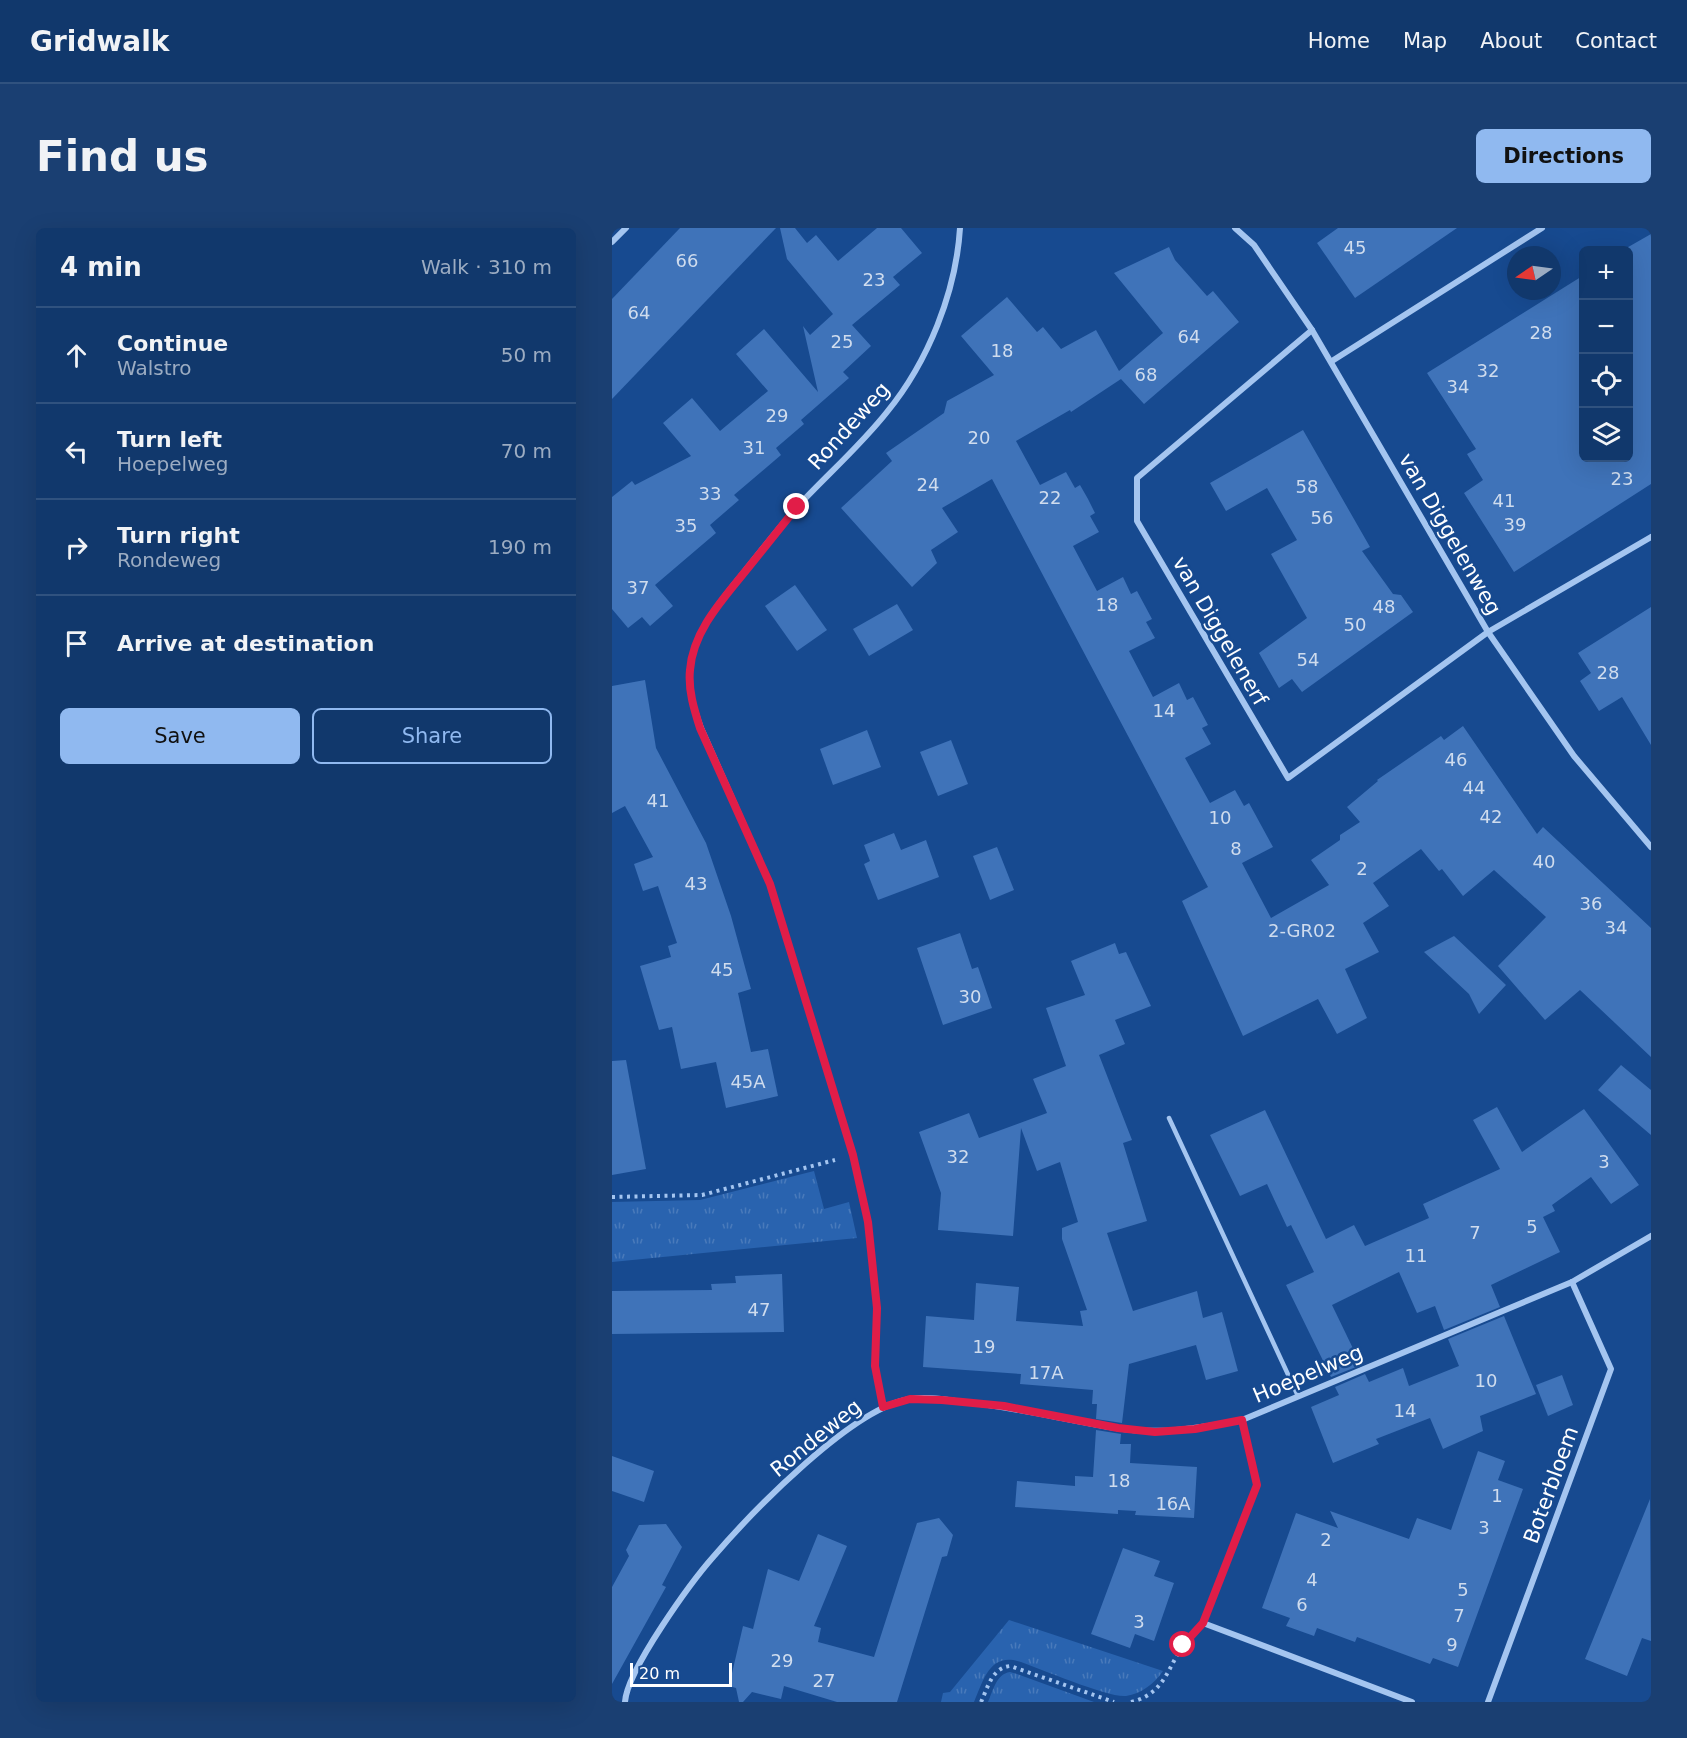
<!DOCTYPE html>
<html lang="en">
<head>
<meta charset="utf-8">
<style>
	:root { --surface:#11386c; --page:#1a3f72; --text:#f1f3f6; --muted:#9cacc2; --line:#30527f; --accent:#90b9f0 }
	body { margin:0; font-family:"DejaVu Sans",sans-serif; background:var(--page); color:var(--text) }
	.controls { position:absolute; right:18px; top:18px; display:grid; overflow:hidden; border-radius:9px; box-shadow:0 6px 24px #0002 }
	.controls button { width:54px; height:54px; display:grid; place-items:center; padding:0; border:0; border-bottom:2px solid var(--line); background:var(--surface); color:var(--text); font:30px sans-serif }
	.compass { position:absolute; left:895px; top:18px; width:54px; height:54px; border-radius:50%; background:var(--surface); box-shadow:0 6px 24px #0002; rotate:257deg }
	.scale { position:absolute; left:18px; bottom:15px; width:102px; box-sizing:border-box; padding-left:6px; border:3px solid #fff; border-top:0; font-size:16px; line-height:21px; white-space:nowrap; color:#fff; -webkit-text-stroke:4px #174a90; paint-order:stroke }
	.stop { position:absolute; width:18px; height:18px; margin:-14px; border:4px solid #e11d48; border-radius:50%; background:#fff }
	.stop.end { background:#e11d48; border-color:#fff; box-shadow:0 2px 6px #0008 }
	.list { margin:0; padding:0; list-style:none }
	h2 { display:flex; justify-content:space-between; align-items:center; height:78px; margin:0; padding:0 24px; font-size:26px }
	h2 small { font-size:20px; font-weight:400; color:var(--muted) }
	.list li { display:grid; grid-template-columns:39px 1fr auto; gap:18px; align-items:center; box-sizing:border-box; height:96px; padding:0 24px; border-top:2px solid var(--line) }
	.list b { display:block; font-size:22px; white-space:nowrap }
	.list p { margin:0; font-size:20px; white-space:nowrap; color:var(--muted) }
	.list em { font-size:20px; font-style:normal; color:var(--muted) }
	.actions { display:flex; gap:12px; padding:18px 24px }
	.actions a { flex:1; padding:14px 0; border:2px solid var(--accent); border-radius:9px; text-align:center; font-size:21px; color:var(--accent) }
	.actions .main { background:var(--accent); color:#111 }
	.icon { flex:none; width:33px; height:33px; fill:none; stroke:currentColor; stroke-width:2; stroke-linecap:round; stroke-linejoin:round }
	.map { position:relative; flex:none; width:1039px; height:1474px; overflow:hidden; border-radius:9px }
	header { display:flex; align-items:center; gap:36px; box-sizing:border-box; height:84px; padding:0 30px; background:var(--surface); border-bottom:2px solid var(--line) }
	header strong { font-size:28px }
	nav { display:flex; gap:33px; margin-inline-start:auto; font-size:21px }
	.intro { display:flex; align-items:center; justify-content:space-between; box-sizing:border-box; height:144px; padding:0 36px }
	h1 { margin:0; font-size:42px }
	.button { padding:15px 27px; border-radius:9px; background:var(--accent); color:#111; font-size:21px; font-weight:700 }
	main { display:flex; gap:36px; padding:0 36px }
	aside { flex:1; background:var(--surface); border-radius:9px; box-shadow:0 6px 24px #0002 }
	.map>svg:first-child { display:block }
</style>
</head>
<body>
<header>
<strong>Gridwalk</strong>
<nav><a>Home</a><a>Map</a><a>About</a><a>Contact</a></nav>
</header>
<div class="intro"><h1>Find us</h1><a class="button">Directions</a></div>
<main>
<aside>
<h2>4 min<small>Walk · 310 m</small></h2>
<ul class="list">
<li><svg class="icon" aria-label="ahead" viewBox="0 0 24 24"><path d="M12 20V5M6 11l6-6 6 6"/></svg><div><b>Continue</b><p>Walstro</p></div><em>50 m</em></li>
<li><svg class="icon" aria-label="left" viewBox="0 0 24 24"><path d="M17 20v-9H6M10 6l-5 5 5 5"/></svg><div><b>Turn left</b><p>Hoepelweg</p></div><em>70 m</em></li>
<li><svg class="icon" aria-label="right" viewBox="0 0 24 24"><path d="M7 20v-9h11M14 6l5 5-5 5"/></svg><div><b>Turn right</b><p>Rondeweg</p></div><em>190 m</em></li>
<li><svg class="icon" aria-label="arrive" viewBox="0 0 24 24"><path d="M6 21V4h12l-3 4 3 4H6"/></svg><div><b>Arrive at destination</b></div></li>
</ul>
<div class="actions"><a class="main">Save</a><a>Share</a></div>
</aside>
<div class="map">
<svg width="1039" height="1474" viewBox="0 0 1039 1474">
	<defs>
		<pattern id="grass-tufts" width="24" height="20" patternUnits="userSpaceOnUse" patternTransform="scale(1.5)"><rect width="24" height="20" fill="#2963af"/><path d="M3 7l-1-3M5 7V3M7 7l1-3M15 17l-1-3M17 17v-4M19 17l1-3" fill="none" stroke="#497abb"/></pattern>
	</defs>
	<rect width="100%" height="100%" fill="#174a90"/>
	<g fill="url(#grass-tufts)">
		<path d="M 202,943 L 212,981 L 237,974 L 245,1010 L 0,1034 L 0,974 L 88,972 Z"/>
		<path d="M 397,1392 L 551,1443 C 543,1455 529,1466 514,1468 C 497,1470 429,1441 409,1434 C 378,1424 372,1451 362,1474 L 329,1474 L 331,1465 L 338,1464 Z"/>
		<path d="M 398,1444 L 405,1446 L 482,1474 L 376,1474 C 381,1463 384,1446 398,1444 Z"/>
	</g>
	<g fill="#3f73b9">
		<path d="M 68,0 L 164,0 L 0,171 L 0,71 Z"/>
		<path d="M 168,0 L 183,0 L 195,15 L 204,7 L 226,33 L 265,0 L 289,0 L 310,25 L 281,49 L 288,57 L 240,97 L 259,118 L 231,144 L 237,150 L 189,192 L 192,196 L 164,220 L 169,227 L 122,267 L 127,272 L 98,297 L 104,305 L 43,357 L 61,378 L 38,398 L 30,389 L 16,400 L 0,381 L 0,269 L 20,253 L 23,257 L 79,228 L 51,195 L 80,170 L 108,203 L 156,163 L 124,126 L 152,101 L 206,164 L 191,98 L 198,107 L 221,86 L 175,31 Z"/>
		<path d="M 726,0 L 845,0 L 743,70 L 705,15 Z"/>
		<path d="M 1039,6 L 1039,256 L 902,344 L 852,265 L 871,252 L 855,226 L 864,221 L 815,145 L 972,47 L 972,230 L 1017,230 L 1017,22 L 1011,22 Z"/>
		<path d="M 557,19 L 563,32 L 595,68 L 601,63 L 627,94 L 532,176 L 509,151 L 459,184 L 458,182 L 404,213 L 428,257 L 454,244 L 463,260 L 468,257 L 476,271 L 483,285 L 478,288 L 487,304 L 461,318 L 485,363 L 511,349 L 519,366 L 525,363 L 540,391 L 534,394 L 543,410 L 517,423 L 541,469 L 567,455 L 575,472 L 581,469 L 596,497 L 590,500 L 599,516 L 573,530 L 598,575 L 623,562 L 632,578 L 637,575 L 661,619 L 630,635 L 659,690 L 717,657 L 699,632 L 728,612 L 728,607 L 748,594 L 735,579 L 766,553 L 765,552 L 829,508 L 832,512 L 851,498 L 925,606 L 931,599 L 1039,700 L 1039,829 L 968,762 L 933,792 L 886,738 L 934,689 L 882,642 L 851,668 L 830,641 L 827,643 L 809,621 L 761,655 L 777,678 L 751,695 L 767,724 L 733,741 L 755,790 L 725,806 L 706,771 L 631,808 L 570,673 L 596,659 L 380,251 L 330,280 L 346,304 L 319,322 L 325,335 L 300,359 L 229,280 L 280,233 L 274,225 L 332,185 L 335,173 L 382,147 L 349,108 L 395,69 L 425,104 L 431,99 L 449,121 L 484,102 L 507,143 L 551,105 L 502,45 Z"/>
		<path d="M 691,202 L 758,319 L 750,323 L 781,366 L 789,367 L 801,384 L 690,464 L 680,451 L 667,460 L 647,425 L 695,390 L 659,326 L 685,312 L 655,260 L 614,283 L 598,255 Z"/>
		<path d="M 183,357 L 215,402 L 185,423 L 153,378 Z"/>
		<path d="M 285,376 L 301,402 L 257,428 L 241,401 Z"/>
		<path d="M 1039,379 L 1039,517 L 1010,469 L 987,483 L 968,453 L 979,445 L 966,425 Z"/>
		<path d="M 33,452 L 44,520 L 94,615 L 119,688 L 139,761 L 126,765 L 139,824 L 156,821 L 166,868 L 114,880 L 104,834 L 69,841 L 60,799 L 47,802 L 28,738 L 59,729 L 56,718 L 65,715 L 46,658 L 31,663 L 22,636 L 41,629 L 13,578 L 0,585 L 0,458 Z"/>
		<path d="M 255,502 L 269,539 L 221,557 L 208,521 Z"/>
		<path d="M 339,512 L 356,556 L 326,568 L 308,524 Z"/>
		<path d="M 282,605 L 289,622 L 314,612 L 327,649 L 266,672 L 252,636 L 258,633 L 252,617 Z"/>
		<path d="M 385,619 L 402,662 L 378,672 L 361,628 Z"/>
		<path d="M 348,705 L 360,741 L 366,739 L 380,780 L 331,797 L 305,720 Z"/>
		<path d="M 842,708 L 894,757 L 867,786 L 857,766 L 812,724 Z"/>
		<path d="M 503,715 L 507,726 L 514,724 L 539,778 L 503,792 L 513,816 L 487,827 L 520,912 L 511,915 L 535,993 L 495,1005 L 521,1083 L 585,1063 L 591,1090 L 610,1084 L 626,1143 L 594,1152 L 584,1117 L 517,1136 L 510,1195 L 484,1191 L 485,1176 L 480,1176 L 481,1162 L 408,1156 L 409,1146 L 311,1139 L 314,1088 L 362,1092 L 364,1055 L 407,1059 L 404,1093 L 471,1098 L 468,1083 L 475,1082 L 450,1011 L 450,1000 L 466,994 L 448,934 L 425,943 L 409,900 L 401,1008 L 326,1002 L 329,965 L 307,904 L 357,885 L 367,910 L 435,885 L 421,851 L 454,838 L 434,780 L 473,767 L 459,733 Z"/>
		<path d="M 14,832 L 34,941 L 0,947 L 0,833 Z"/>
		<path d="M 1009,837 L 1039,862 L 1039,907 L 986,862 Z"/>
		<path d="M 885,879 L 910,924 L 972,881 L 1027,957 L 999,976 L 979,949 L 940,977 L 943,983 L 931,989 L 948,1024 L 879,1057 L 888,1079 L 832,1102 L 823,1078 L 805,1085 L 787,1044 L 720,1077 L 749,1137 L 719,1149 L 674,1057 L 702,1044 L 679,997 L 675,999 L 655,956 L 628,968 L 598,907 L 653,882 L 714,1011 L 742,997 L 753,1018 L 817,990 L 811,976 L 888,941 L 861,892 Z"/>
		<path d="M 170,1046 L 172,1104 L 0,1106 L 0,1063 L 100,1062 L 99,1056 L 124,1055 L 123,1048 Z"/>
		<path d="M 892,1088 L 924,1166 L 868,1188 L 871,1203 L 831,1221 L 818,1190 L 764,1211 L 767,1216 L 721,1235 L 699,1179 L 727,1167 L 723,1159 L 753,1146 L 757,1154 L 791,1140 L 797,1158 L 847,1138 L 836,1111 Z"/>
		<path d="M 950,1147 L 961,1177 L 936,1188 L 924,1157 Z"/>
		<path d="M 484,1202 L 509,1206 L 508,1216 L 519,1216 L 518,1235 L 585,1239 L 582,1290 L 523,1287 L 524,1283 L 506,1282 L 506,1286 L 403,1279 L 405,1253 L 463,1258 L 463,1248 L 481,1249 Z"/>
		<path d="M 866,1223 L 893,1233 L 886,1252 L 911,1261 L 846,1439 L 821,1430 L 818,1436 L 745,1409 L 743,1414 L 705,1400 L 702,1408 L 674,1398 L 678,1390 L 650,1380 L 684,1285 L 726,1300 L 718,1283 L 797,1311 L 805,1290 L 839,1302 Z"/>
		<path d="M 0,1228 L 42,1243 L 32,1274 L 0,1263 Z"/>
		<path d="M 1038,1271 L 1039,1413 L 1030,1410 L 1015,1448 L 973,1431 Z"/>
		<path d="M 327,1290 L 341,1307 L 335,1328 L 330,1329 L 285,1474 L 225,1474 L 172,1458 L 169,1471 L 140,1464 L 131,1474 L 127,1474 L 124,1460 L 117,1458 L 131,1398 L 141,1401 L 156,1341 L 187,1353 L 206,1306 L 235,1318 L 202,1398 L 209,1400 L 206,1414 L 262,1429 L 305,1295 Z"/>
		<path d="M 54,1296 L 70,1319 L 50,1357 L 54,1359 L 0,1456 L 0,1359 L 17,1328 L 14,1322 L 27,1297 Z"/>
		<path d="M 511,1320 L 548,1333 L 542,1348 L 562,1355 L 542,1413 L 523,1406 L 518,1420 L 479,1406 Z"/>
	</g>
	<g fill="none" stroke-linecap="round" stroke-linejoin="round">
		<g stroke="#a4c5f0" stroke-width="4" stroke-dasharray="3 4.5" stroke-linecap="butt">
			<path d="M 0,969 L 90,967 L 223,932"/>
			<path d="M 369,1474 C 376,1459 380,1440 398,1438 L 502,1474"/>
			<path d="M 519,1474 C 557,1465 556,1432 578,1409"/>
		</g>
		<path stroke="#a4c5f0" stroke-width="4.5" d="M 557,890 L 686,1168"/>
		<g stroke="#a4c5f0" stroke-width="6">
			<path d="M 623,0 L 642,17 L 700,102 L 876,404 L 962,528 L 1039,619"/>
			<path d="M 0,14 L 14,0"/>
			<path d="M 700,102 L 525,250 L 525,293 L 676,550 L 876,404 L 1039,309"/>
			<path d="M 720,133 L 930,0"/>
			<path d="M 271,1179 L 263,1138 L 265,1080 L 256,994 L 241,927 L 158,656 L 89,500 C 82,481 76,463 78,442 C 81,404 109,373 132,344 C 150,322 168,298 187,277 C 216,246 249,217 275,184 C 316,134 344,64 348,0"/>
			<path d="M 630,1192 L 645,1257 L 591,1395 L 800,1474"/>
			<path d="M 13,1474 C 15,1442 79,1354 102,1328 C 140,1284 241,1179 298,1171 C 315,1168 335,1172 352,1174 C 404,1179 453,1192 504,1200 C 547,1207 588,1200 630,1192 L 960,1054 L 1039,1008"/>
			<path d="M 876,1474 L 999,1141 L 960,1054"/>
		</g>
	</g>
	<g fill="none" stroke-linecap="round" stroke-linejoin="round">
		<path stroke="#e11d48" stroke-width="8" d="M 185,279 C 168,300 152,320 136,340 C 112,370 81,402 78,442 C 76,462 82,481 88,500 L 158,656 L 241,927 L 256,994 L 265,1080 L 263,1138 L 271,1179 L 298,1171 L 330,1172 L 392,1178 L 506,1200 L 543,1204 L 583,1201 L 630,1192 L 645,1257 L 591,1395 L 571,1417"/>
	</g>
	<g text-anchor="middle" stroke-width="5" stroke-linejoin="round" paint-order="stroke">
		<g font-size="18" fill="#cfdcee">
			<text x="743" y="26">45</text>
			<text x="75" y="39">66</text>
			<text x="262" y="58">23</text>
			<text x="27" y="91">64</text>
			<text x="929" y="111">28</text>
			<text x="577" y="115">64</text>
			<text x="230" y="120">25</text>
			<text x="390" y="129">18</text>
			<text x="876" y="149">32</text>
			<text x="534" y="153">68</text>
			<text x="846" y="165">34</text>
			<text x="165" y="194">29</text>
			<text x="367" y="216">20</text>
			<text x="142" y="226">31</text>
			<text x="1010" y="257">23</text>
			<text x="316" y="263">24</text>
			<text x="695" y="265">58</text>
			<text x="98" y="272">33</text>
			<text x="438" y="276">22</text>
			<text x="892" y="279">41</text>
			<text x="710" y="296">56</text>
			<text x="903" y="303">39</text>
			<text x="74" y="304">35</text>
			<text x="26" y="366">37</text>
			<text x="495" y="383">18</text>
			<text x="772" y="385">48</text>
			<text x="743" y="403">50</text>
			<text x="696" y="438">54</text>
			<text x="996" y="451">28</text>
			<text x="552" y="489">14</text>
			<text x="844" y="538">46</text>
			<text x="862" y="566">44</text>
			<text x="46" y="579">41</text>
			<text x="879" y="595">42</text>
			<text x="608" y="596">10</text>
			<text x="624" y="627">8</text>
			<text x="932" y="640">40</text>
			<text x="750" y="647">2</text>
			<text x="84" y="662">43</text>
			<text x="979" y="682">36</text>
			<text x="1004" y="706">34</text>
			<text x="690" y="709">2-GR02</text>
			<text x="110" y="748">45</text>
			<text x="358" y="775">30</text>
			<text x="136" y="860">45A</text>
			<text x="346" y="935">32</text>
			<text x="992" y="940">3</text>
			<text x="920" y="1005">5</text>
			<text x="863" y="1011">7</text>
			<text x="804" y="1034">11</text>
			<text x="147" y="1088">47</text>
			<text x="372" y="1125">19</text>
			<text x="434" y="1151">17A</text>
			<text x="874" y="1159">10</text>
			<text x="793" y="1189">14</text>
			<text x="507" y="1259">18</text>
			<text x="885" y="1274">1</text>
			<text x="561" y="1282">16A</text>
			<text x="872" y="1306">3</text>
			<text x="714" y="1318">2</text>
			<text x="700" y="1358">4</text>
			<text x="851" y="1368">5</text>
			<text x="690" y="1383">6</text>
			<text x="847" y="1394">7</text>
			<text x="527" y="1400">3</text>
			<text x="840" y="1423">9</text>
			<text x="170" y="1439">29</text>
			<text x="212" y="1459">27</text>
		</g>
		<g font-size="21" fill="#fff" stroke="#174a90">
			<text transform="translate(237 198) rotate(-48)" y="7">Rondeweg</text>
			<text transform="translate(838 306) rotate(60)" y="7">van Diggelenweg</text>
			<text transform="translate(608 403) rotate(60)" y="7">van Diggelenerf</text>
			<text transform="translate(696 1146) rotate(-23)" y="7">Hoepelweg</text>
			<text transform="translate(204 1210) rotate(-39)" y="7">Rondeweg</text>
			<text transform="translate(939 1257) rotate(-70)" y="7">Boterbloem</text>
		</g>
	</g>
</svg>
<div class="controls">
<button>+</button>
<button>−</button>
<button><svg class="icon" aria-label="locate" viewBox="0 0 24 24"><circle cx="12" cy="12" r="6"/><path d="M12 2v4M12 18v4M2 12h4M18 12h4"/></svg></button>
<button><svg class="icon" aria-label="layers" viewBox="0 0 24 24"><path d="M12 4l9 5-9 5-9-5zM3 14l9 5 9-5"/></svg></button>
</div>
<svg class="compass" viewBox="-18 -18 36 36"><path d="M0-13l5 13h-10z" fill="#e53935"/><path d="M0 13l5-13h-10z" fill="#9cacc2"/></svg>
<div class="scale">20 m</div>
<div class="stop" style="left:571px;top:1417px"></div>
<div class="stop end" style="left:185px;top:279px"></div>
</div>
</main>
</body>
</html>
